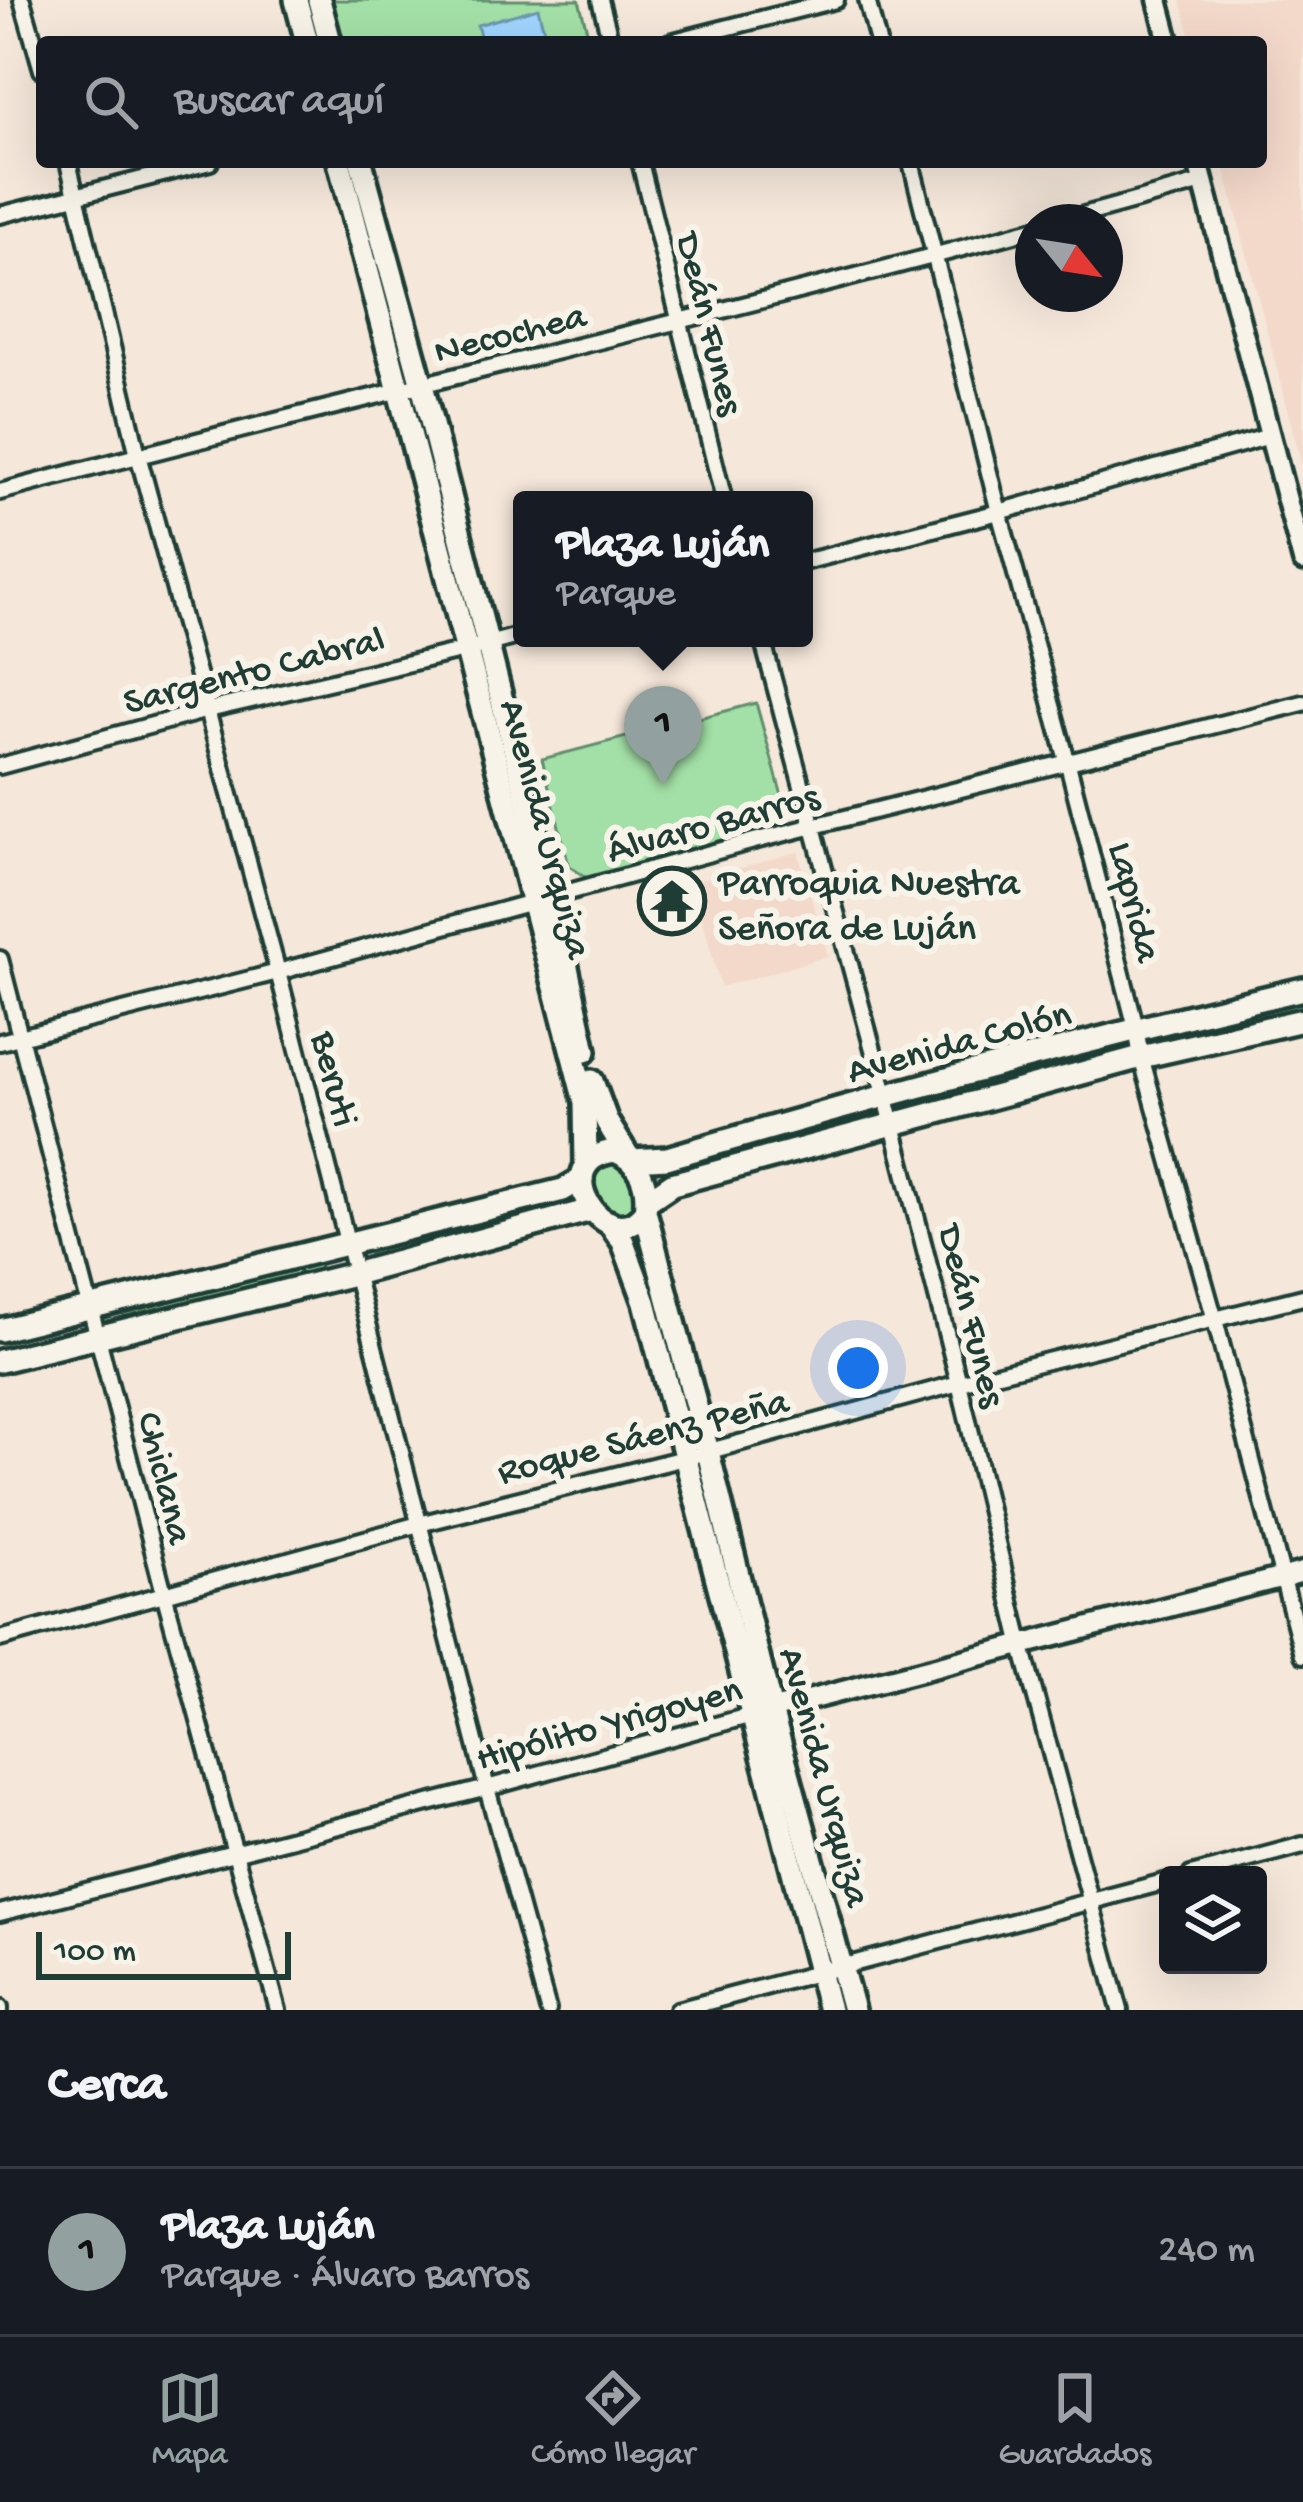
<!DOCTYPE html>
<html lang="es">
<head>
<meta charset="utf-8">
<style>
	:root { --surface:#171b24; --page:#20242c; --text:#f1f3f6; --muted:#9ea1a6; --line:#363941; --accent:#92a19f }
	body { margin:0; font-family:"Gochi Hand",sans-serif; background:var(--page); color:var(--text) }
	.controls { position:absolute; right:36px; bottom:36px; display:grid; overflow:hidden; border-radius:12px; box-shadow:0 12px 48px #0002 }
	.controls button { width:108px; height:108px; display:grid; place-items:center; padding:0; border:0; border-bottom:3px solid var(--line); background:var(--surface); color:var(--text); font:60px sans-serif }
	.compass { position:absolute; left:1015px; top:204px; width:108px; height:108px; border-radius:50%; background:var(--surface); box-shadow:0 12px 48px #0002; rotate:120deg }
	.scale { position:absolute; left:36px; bottom:30px; width:255px; box-sizing:border-box; padding-left:12px; border:6px solid #1f3d34; border-top:0; font-size:33px; line-height:42px; white-space:nowrap; color:#1f3d34; -webkit-text-stroke:9px #f7f3e8; paint-order:stroke }
	.you { position:absolute; left:858px; top:1368px; width:42px; height:42px; margin:-30px; border:9px solid #fff; border-radius:50%; background:#1a73e8; box-shadow:0 0 0 18px #1a73e833 }
	.badge { display:grid; place-items:center; width:78px; height:78px; border-radius:50%; background:var(--accent); color:#111; font-size:39px; font-weight:700 }
	.pin { position:absolute; translate:-50% -99px; filter:drop-shadow(0 3px 6px #0008) }
	.pin::after { content:''; position:absolute; top:63px; width:42px; height:36px; background:inherit; clip-path:polygon(0 0,100% 0,50% 100%) }
	.popup { position:absolute; left:513px; top:491px; width:300px; height:156px; box-sizing:border-box; display:grid; place-content:center; border-radius:12px; background:var(--surface); filter:drop-shadow(0 3px 9px #0005); font-size:39px; white-space:nowrap; color:var(--muted) }
	.popup b { font-size:45px; color:var(--text) }
	.popup::after { content:''; position:absolute; left:50%; top:100%; margin-left:-24px; border:24px solid transparent; border-top-color:var(--surface) }
	.list { margin:0; padding:0; list-style:none }
	h2 { display:flex; justify-content:space-between; align-items:center; height:156px; margin:0; padding:0 48px; font-size:51px }
	h2 small { font-size:39px; font-weight:400; color:var(--muted) }
	.list li { display:grid; grid-template-columns:78px 1fr auto; gap:36px; align-items:center; box-sizing:border-box; height:168px; padding:0 48px; border-top:3px solid var(--line) }
	.list b { display:block; font-size:45px; white-space:nowrap }
	.list p { margin:0; font-size:39px; white-space:nowrap; color:var(--muted) }
	.list em { font-size:39px; font-style:normal; color:var(--muted) }
	.icon { flex:none; width:66px; height:66px; fill:none; stroke:currentColor; stroke-width:2; stroke-linecap:round; stroke-linejoin:round }
	.map { position:relative; flex:none; width:1303px; height:2010px; overflow:hidden }
	.search { position:absolute; background:var(--surface); box-shadow:0 12px 48px #0002; left:36px; right:36px; top:36px; height:132px; display:flex; align-items:center; gap:30px; box-sizing:border-box; padding:0 42px; border-radius:12px; color:var(--muted); font-size:45px }
	.sheet { height:324px; background:var(--surface) }
	nav { display:flex; justify-content:space-around; align-items:center; box-sizing:border-box; height:168px; border-top:3px solid var(--line); background:var(--surface); font-size:33px; color:var(--muted) }
	nav a { display:grid; justify-items:center; gap:6px }
	nav .on { color:var(--accent) }
	.map>svg:first-child { display:block }
</style>
</head>
<body>
<div class="map">
<svg width="1303" height="2010" viewBox="0 0 1303 2010">
	<rect width="100%" height="100%" fill="#f5e7da"/>
	<filter id="ink" filterUnits="userSpaceOnUse"><feTurbulence type="fractalNoise" baseFrequency=".00833" numOctaves="2"/><feDisplacementMap in="SourceGraphic" scale="24" xChannelSelector="R" yChannelSelector="G"/><feConvolveMatrix kernelMatrix="1 2 1 2 8 2 1 2 1" color-interpolation-filters="sRGB"/></filter>
	<g filter="url(#ink)">
		<g fill="#f3d9ca">
			<path d="M 1181,0 L 1303,0 L 1303,469 L 1223,162 L 1261,162 L 1261,42 L 1192,42 Z"/>
			<path d="M 798,852 L 828,956 L 721,987 L 692,882 Z"/>
		</g>
		<g fill="#a3e0a7" stroke="#618e6e" stroke-width="3">
			<path d="M 327,0 L 579,0 L 590,42 L 338,42 Z"/>
			<path d="M 756,703 L 786,810 L 778,824 L 587,878 L 569,866 L 542,759 Z"/>
			<path d="M 1303,1000 L 1303,1007 L 1170,1040 L 1168,1034 Z"/>
			<path d="M 1115,1049 L 1116,1055 L 920,1104 L 919,1098 Z"/>
			<path d="M 872,1111 L 874,1118 L 678,1166 L 676,1160 Z"/>
			<path d="M 612,1160 L 630,1173 C 636,1196 644,1210 615,1217 C 597,1204 587,1187 598,1166 Z"/>
			<path d="M 565,1200 L 566,1207 L 370,1255 L 369,1249 Z"/>
			<path d="M 319,1264 L 321,1270 L 125,1319 L 123,1312 Z"/>
		</g>
		<path fill="#a0d5fe" stroke="#6c98ad" stroke-width="3" d="M 538,8 L 547,42 L 482,42 L 477,25 Z"/>
		<g fill="none" stroke-linecap="round" stroke-linejoin="round">
			<defs>
				<g id="minor">
					<path d="M 22,0 L 42,70"/>
					<path d="M 600,0 L 611,42"/>
					<path d="M 867,0 L 878,42"/>
					<path d="M 670,42 L 836,0"/>
					<path d="M 68,162 L 138,455 L 278,972 L 487,1788 L 548,2010"/>
					<path d="M 640,162 L 724,500"/>
					<path d="M 911,162 L 999,512 L 1068,764 L 1136,1028 L 1141,1057 L 1215,1320 L 1303,1655"/>
					<path d="M 0,215 L 210,162"/>
					<path d="M 1058,222 L 1203,182"/>
					<path d="M 0,492 C 343,400 690,323 1033,229"/>
					<path d="M 804,562 L 999,512 L 1270,436"/>
					<path d="M 762,638 L 885,1094 L 959,1383 L 1021,1643 L 1120,2010"/>
					<path d="M 0,766 L 208,710 L 465,650 L 522,635"/>
					<path d="M 0,959 L 164,1593 L 278,2010"/>
					<path d="M 0,1042 L 278,972 L 754,841 L 1303,703"/>
					<path d="M 0,1639 L 419,1524 L 684,1458 L 959,1383 L 1303,1297"/>
					<path d="M 1191,1875 L 1303,1845"/>
					<path d="M 0,1913 L 487,1788 L 752,1715"/>
					<path d="M 0,2008 L 0,2010"/>
					<path d="M 677,2010 L 1168,1881"/>
				</g>
				<g id="tertiary">
					<path d="M 1158,0 L 1169,42"/>
					<path d="M 1198,162 L 1303,561"/>
					<path d="M 762,1712 L 1303,1572"/>
				</g>
				<g id="secondary">
					<path d="M 296,0 L 307,42"/>
					<path d="M 319,0 L 330,42"/>
					<path d="M 339,162 L 585,1102 L 586,1166"/>
					<path d="M 361,162 L 422,385 L 552,898 L 585,1051"/>
					<path d="M 592,1081 L 607,1122 L 628,1156"/>
					<path d="M 632,1160 L 667,1158 C 878,1096 1089,1039 1303,989"/>
					<path d="M 647,1201 L 672,1184 L 1141,1057 L 1303,1020"/>
					<path d="M 645,1211 C 609,1263 541,1160 615,1151 C 640,1161 649,1185 645,1211 L 708,1452 L 771,1710 L 853,2010"/>
					<path d="M 609,1222 L 623,1242 L 645,1302 L 829,2010"/>
					<path d="M 0,1330 L 563,1190 L 582,1179"/>
					<path d="M 0,1361 L 354,1274 L 591,1210"/>
				</g>
			</defs>
			<use href="#minor" stroke="#1f3d34" stroke-width="22"/>
			<use href="#tertiary" stroke="#1f3d34" stroke-width="27"/>
			<use href="#secondary" stroke="#1f3d34" stroke-width="30"/>
			<use href="#minor" stroke="#f7f3e8" stroke-width="14"/>
			<use href="#tertiary" stroke="#f7f3e8" stroke-width="18"/>
			<use href="#secondary" stroke="#f7f3e8" stroke-width="21"/>
		</g>
	</g>
	<defs>
		<symbol id="temple-ring" viewBox="-11 -11 22 22"><circle r="9.5" fill="#f7f3e8" stroke="#1f3d34" stroke-width="1.5"/><path d="M0-6L5-2H3V0L6.5 2.5H4V6H1.5V3h-3V6H-4V2.5H-6.5L-3 0V-2H-5Z" fill="#1f3d34"/></symbol>
	</defs>
	<g fill-rule="evenodd">
		<use href="#temple-ring" x="634" y="863" width="76" height="76"/>
	</g>
	<g text-anchor="middle" stroke-width="12" stroke-linejoin="round" paint-order="stroke">
		<g font-size="39" fill="#1f3d34" stroke="#f7f3e8">
			<text transform="translate(713 323) rotate(76)" y="14">Deán Funes</text>
			<text transform="translate(509 330) rotate(-14)" y="14">Necochea</text>
			<text transform="translate(253 667) rotate(-14)" y="14">Sargento Cabral</text>
			<text transform="translate(712 820) rotate(-15)" y="14">Álvaro Barros</text>
			<text transform="translate(549 828) rotate(75)" y="14">Avenida Urquiza</text>
			<text transform="translate(1138 901) rotate(76)" y="14">Laprida</text>
			<text transform="translate(958 1039) rotate(-15)" y="14">Avenida Colón</text>
			<text transform="translate(338 1078) rotate(76)" y="14">Beruti</text>
			<text transform="translate(975 1315) rotate(76)" y="14">Deán Funes</text>
			<text transform="translate(642 1433) rotate(-14)" y="14">Roque Sáenz Peña</text>
			<text transform="translate(168 1477) rotate(76)" y="14">Chiclana</text>
			<text transform="translate(608 1720) rotate(-15)" y="14">Hipólito Yrigoyen</text>
			<text transform="translate(828 1776) rotate(75)" y="14">Avenida Urquiza</text>
		</g>
		<g font-size="39" fill="#1f3d34" stroke="#f7f3e8" text-anchor="start">
			<text x="718" y="893">Parroquia Nuestra<tspan x="718" dy="45">Señora de Luján</tspan></text>
		</g>
	</g>
</svg>
<div class="controls">
<button><svg class="icon" aria-label="layers" viewBox="0 0 24 24"><path d="M12 4l9 5-9 5-9-5zM3 14l9 5 9-5"/></svg></button>
</div>
<svg class="compass" viewBox="-18 -18 36 36"><path d="M0-13l5 13h-10z" fill="#e53935"/><path d="M0 13l5-13h-10z" fill="#9ea1a6"/></svg>
<div class="scale">100 m</div>
<div class="you"></div>
<div class="pin badge" style="left:663px;top:785px">1</div>
<div class="popup"><b>Plaza Luján</b>Parque</div>
<div class="search"><svg class="icon" aria-label="search" viewBox="0 0 24 24"><circle cx="10" cy="10" r="6"/><path d="M15 15l6 6"/></svg>Buscar aquí</div>
</div>
<section class="sheet">
<h2>Cerca<small></small></h2>
<ul class="list">
<li><span class="badge">1</span><div><b>Plaza Luján</b><p>Parque · Álvaro Barros</p></div><em>240 m</em></li>
</ul>
</section>
<nav>
<a class="on"><svg class="icon" aria-label="map" viewBox="0 0 24 24"><path d="M3 6l6-2 6 2 6-2v14l-6 2-6-2-6 2zM9 4v14M15 6v14"/></svg>Mapa</a>
<a><svg class="icon" aria-label="directions" viewBox="0 0 24 24"><path d="M12 3l9 9-9 9-9-9zM9 14v-3h6M13 9l2 2-2 2"/></svg>Cómo llegar</a>
<a><svg class="icon" aria-label="saved" viewBox="0 0 24 24"><path d="M7 4h10v16l-5-4-5 4z"/></svg>Guardados</a>
</nav>
</body>
</html>
